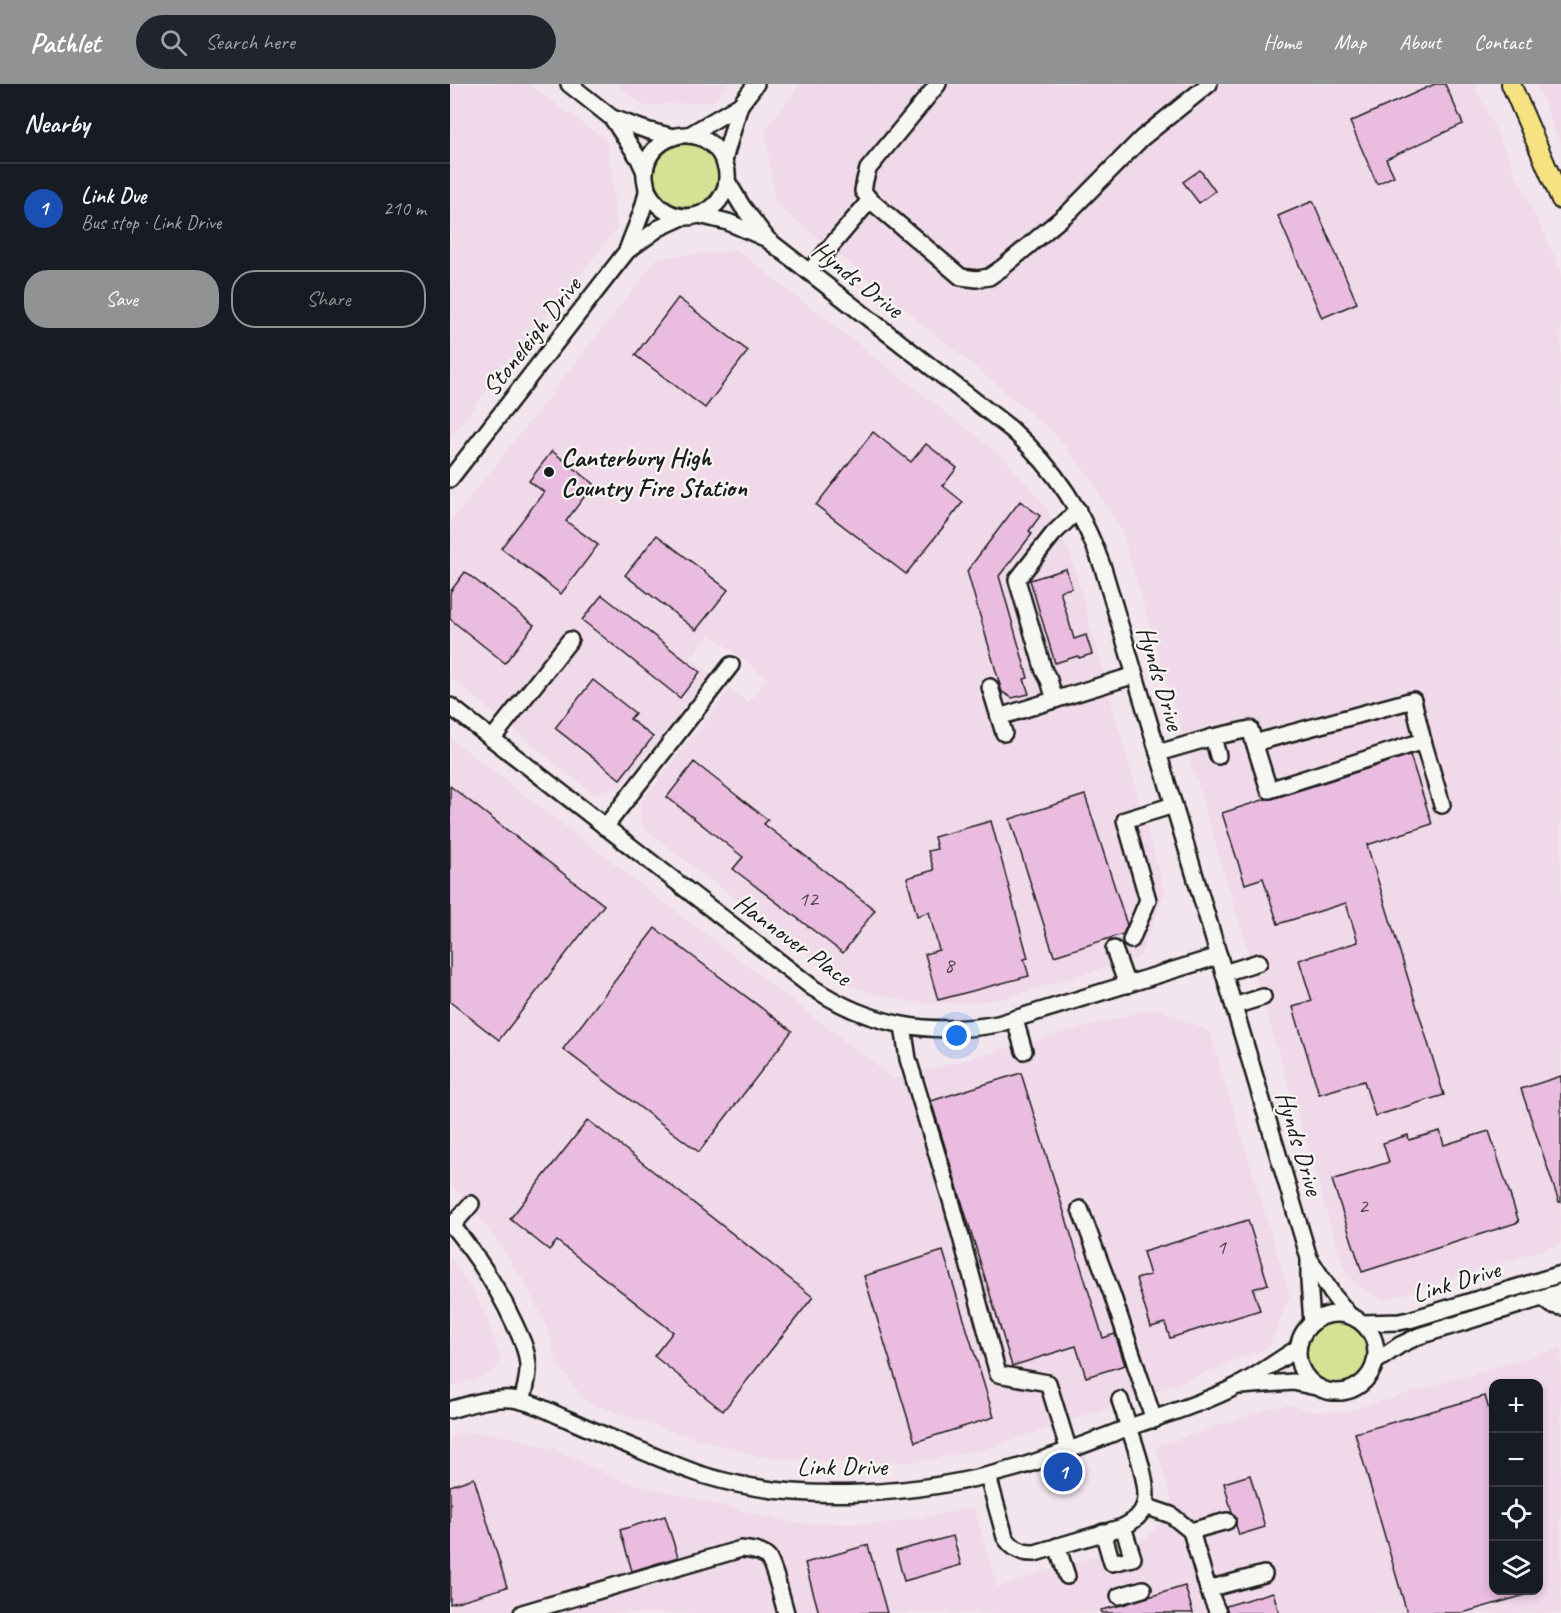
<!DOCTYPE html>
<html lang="en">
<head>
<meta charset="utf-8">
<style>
	:root { --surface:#171b24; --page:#20242c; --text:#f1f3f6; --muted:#9ea1a6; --line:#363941; --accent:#919294 }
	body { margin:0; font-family:Caveat,sans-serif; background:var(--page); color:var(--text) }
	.controls { position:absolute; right:18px; bottom:18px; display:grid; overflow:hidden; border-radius:12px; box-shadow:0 3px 9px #0003 }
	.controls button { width:54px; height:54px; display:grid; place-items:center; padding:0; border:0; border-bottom:2px solid var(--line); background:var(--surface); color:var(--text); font:30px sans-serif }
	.you { position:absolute; left:507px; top:952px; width:21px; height:21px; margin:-15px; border:4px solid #fff; border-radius:50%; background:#1a73e8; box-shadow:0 0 0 9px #1a73e833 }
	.badge { display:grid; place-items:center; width:39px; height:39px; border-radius:50%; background:var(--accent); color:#fff; font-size:20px; font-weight:700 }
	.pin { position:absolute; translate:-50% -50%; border:3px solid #fff; box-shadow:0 2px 6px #0006 }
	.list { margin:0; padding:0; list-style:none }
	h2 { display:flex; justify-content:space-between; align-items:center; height:78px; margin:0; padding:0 24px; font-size:26px }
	h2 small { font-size:20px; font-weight:400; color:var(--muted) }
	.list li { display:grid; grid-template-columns:39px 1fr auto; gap:18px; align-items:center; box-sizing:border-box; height:90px; padding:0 24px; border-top:2px solid var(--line) }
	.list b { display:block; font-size:22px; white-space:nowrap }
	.list p { margin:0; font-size:20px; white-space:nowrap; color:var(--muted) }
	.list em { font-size:20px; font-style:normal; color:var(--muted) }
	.actions { display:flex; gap:12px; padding:18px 24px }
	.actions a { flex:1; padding:14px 0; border:2px solid var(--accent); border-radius:24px; text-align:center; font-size:21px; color:var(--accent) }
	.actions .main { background:var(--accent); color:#fff }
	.icon { flex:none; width:33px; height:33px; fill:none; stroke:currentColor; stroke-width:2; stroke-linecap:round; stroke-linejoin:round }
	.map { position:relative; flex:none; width:1111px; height:1529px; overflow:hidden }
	header { display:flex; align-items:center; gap:36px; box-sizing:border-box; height:84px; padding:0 30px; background:var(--accent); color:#fff }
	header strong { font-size:28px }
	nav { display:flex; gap:33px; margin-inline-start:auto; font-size:21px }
	.search { width:420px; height:54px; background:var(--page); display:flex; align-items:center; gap:15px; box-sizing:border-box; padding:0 21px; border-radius:33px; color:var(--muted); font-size:22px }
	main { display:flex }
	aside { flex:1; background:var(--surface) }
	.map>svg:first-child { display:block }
</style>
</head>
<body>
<header>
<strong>Pathlet</strong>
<div class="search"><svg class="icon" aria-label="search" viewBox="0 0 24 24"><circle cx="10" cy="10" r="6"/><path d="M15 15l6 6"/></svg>Search here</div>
<nav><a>Home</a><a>Map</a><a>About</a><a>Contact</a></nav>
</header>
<main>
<aside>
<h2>Nearby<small></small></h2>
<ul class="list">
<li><span class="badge" style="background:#1a4fb4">1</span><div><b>Link Dve</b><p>Bus stop · Link Drive</p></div><em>210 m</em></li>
</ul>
<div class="actions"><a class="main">Save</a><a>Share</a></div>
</aside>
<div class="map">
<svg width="1111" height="1529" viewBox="0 0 1111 1529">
	<rect width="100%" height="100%" fill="#f2e5ed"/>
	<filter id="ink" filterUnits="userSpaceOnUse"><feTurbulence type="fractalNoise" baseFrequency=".0167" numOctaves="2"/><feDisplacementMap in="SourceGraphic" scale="12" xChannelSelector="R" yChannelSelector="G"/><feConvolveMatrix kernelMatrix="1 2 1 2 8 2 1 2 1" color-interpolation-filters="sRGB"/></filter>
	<g filter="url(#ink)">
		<g fill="#f0d9e9" fill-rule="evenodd">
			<path d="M 0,0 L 78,0 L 158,58 L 167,144 L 0,353 Z"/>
			<path d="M 166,0 L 277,0 L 264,17 L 194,22 Z"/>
			<path d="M 351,0 L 1024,0 L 1111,187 L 1111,1160 L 935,1216 L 906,1202 L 894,1185 L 671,446 L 640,393 L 603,347 L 325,119 L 315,46 Z"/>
			<path d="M 1086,0 L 1111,0 L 1111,60 Z"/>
			<path d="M 287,166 L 554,374 L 594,421 L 620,469 L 715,809 L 690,873 L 556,914 L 517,919 L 469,919 L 439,913 L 400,902 L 193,744 L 189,721 L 280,605 L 298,619 L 317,594 L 260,549 L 240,574 L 260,590 L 170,704 L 142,709 L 0,593 L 0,439 L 208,174 Z"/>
			<path d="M 0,654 L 444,995 L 706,924 L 760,948 L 840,1212 L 819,1263 L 717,1304 L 535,1365 L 467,1378 L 396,1378 L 311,1373 L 208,1343 L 136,1318 L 107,1279 L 96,1240 L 71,1192 L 33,1137 L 0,1099 Z"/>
			<path d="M 0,1175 L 21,1203 L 37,1233 L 50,1271 L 48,1280 L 44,1288 L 24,1296 L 0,1303 Z"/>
			<path d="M 1111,1264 L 1111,1529 L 0,1529 L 0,1352 L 9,1349 L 45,1349 L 103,1365 L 172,1397 L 343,1439 L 435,1440 L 524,1424 L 547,1503 L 687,1459 L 700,1451 L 712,1437 L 721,1414 L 706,1363 L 816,1325 L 839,1321 L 867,1328 L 898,1327 ZM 1044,1300 L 1088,1300 L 1088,1506 L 1044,1506 Z"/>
		</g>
		<g fill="#d5e295" stroke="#787f58" stroke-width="1.5">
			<circle cx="236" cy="91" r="32"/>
			<circle cx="887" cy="1268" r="31"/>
		</g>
		<g fill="#eabde0" stroke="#1c1c1c" stroke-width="1.5">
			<path d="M 985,0 L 995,0 L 1013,40 L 936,75 L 944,92 L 927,100 L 900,38 Z"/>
			<path d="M 750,86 L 765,107 L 749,119 L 733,98 Z"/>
			<path d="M 863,117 L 907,219 L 872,234 L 828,132 Z"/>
			<path d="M 228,214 L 298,267 L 255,324 L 185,271 Z"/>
			<path d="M 423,348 L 461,378 L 476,360 L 507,384 L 493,402 L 513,418 L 456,490 L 366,421 Z"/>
			<path d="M 102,367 L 144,400 L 116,437 L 148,461 L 111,510 L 51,464 L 94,408 L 79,397 Z"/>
			<path d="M 570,417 L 590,432 L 579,447 L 582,450 L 549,492 L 578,594 L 574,595 L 579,610 L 562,614 L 552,608 L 517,487 Z"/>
			<path d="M 207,451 L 278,506 L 246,546 L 175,491 Z"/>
			<path d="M 616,485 L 622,504 L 610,507 L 624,555 L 636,551 L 642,570 L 629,574 L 628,572 L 605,579 L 580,496 Z"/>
			<path d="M 15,488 L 84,541 L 55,579 L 0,535 L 0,508 Z"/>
			<path d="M 152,511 L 250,588 L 230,614 L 132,536 Z"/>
			<path d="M 143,596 L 185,629 L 180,635 L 203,653 L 170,695 L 105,644 Z"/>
			<path d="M 960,671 L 982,740 L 917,761 L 994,1011 L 925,1032 L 914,997 L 869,1010 L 843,923 L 862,917 L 849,876 L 908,858 L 896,819 L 828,840 L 813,794 L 795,800 L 772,729 L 816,715 L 822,715 Z"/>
			<path d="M 244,678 L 318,736 L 314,740 L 425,826 L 393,869 L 283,785 L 293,773 L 217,713 Z"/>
			<path d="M 0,702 L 154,821 L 49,956 L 0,918 Z"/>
			<path d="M 635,711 L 677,841 L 673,850 L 604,872 L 560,735 Z"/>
			<path d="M 541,737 L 578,874 L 574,875 L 579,892 L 488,916 L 475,870 L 489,866 L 479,828 L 467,832 L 457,794 L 484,786 L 478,767 L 487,765 L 484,753 Z"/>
			<path d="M 205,844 L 342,947 L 249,1068 L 113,965 Z"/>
			<path d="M 571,989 L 653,1254 L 665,1250 L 675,1281 L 636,1293 L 626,1262 L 562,1282 L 481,1017 Z"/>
			<path d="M 1111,992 L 1111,1118 L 1109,1118 L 1071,1005 Z"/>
			<path d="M 138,1036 L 363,1213 L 273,1327 L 204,1272 L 223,1248 L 107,1157 L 99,1166 L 60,1135 Z"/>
			<path d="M 990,1047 L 994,1061 L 1039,1047 L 1069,1138 L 912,1188 L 882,1096 L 939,1078 L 933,1059 L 958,1051 L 959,1056 Z"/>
			<path d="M 798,1136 L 818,1200 L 803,1205 L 810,1226 L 720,1254 L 715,1239 L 701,1243 L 686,1195 L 700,1191 L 693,1168 Z"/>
			<path d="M 493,1167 L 544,1333 L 465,1358 L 414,1192 Z"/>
			<path d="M 1035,1312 L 1044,1343 L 1044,1506 L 1079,1506 L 1079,1510 L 1012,1529 L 957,1529 L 905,1349 Z"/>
			<path d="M 800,1391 L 815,1443 L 789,1451 L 786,1441 L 786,1434 L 782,1429 L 774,1399 Z"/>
			<path d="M 24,1394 L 57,1503 L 0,1520 L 0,1402 Z"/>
			<path d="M 215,1432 L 228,1473 L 182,1487 L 170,1446 Z"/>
			<path d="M 503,1452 L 511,1481 L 454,1497 L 446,1467 Z"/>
			<path d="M 418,1461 L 437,1529 L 369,1529 L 355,1479 Z"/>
			<path d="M 735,1502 L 743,1529 L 652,1529 L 651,1526 L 672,1521 Z"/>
			<path d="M 823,1508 L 829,1529 L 778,1529 L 776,1522 Z"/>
		</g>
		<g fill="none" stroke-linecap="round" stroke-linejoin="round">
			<defs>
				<g id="minor">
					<path d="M 119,0 L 162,34 L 189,75 L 195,88"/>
					<path d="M 488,0 L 418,85 L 415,96 L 413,107 L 420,116 L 511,193 L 527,195 L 539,193 L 552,184 L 620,127 L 692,54 L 759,0"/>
					<path d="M 162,34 L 196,46 L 223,53"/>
					<path d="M 239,51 L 290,21 L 306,0"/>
					<path d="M 274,76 L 290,21"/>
					<path d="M 277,97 L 292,122 L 318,156 L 561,345 C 606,385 633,428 653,484 L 859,1174 L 883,1211 L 899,1231"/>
					<path d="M 249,131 L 278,138 L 315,154"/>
					<path d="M 177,167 C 182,151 190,136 194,120 C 195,116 197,110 197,106 C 197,100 194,95 195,88 C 197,62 224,45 249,53 C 257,56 265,62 270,70 C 300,117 228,164 197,106"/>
					<path d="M 359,188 L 420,116"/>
					<path d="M 0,395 L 177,167 L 209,144 L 233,133"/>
					<path d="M 540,603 L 554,649"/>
					<path d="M 605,616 L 599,596 L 594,587 L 567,496 L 603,450 L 628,426"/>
					<path d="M 0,622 L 363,904 C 421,942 480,952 548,940 L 769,872"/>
					<path d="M 549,633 L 685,591"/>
					<path d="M 763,653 L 768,672"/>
					<path d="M 42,655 L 120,556"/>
					<path d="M 804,659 L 963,616 L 973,657"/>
					<path d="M 708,669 L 763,653 L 800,645 L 819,706 L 973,657 L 992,721"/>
					<path d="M 155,743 L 281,581"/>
					<path d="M 681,856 L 698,816 L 675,736 L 724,721"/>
					<path d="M 664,865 L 677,901"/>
					<path d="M 774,889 L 809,878"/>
					<path d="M 784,922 L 813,913"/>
					<path d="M 565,936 L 574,967"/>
					<path d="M 453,942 L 458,975 L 501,1116 L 548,1290 L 598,1299 L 619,1367"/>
					<path d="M 630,1125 L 662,1210 L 704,1336"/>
					<path d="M 0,1139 C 26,1170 48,1204 65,1241 C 71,1254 77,1266 78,1281 C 79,1293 75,1305 72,1317"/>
					<path d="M 2,1142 L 21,1120"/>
					<path d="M 859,1174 L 859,1197 L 862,1239"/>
					<path d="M 1093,1214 L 1102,1221 L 1111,1223"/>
					<circle cx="887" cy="1269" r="39"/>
					<path d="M 913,1239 L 949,1238 L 959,1236 L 1111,1190"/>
					<path d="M 925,1278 L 950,1261 L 969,1252 L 1111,1208"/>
					<path d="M 791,1302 L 843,1298 L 866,1303"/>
					<path d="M 0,1326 C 20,1320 41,1313 62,1315 C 81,1317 100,1328 117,1335 C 144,1347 170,1358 197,1369 C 216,1377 236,1386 256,1392 C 352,1421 471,1411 566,1384 C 604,1373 640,1358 677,1344 C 713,1331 752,1320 787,1302 C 809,1291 828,1276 848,1264"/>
					<path d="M 538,1392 L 555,1453 C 562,1464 571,1470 585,1469 L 673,1443 C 683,1438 692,1431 695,1420 C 701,1398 677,1340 670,1316"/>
					<path d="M 695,1422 L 721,1431 L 741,1447 L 777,1437"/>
					<path d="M 741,1447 L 758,1505 L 768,1529"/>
					<path d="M 653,1448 L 662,1479 L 683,1474 L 673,1443"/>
					<path d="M 607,1462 L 617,1492"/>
					<path d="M 758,1505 L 814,1490"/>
					<path d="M 669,1512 L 693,1505"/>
					<path d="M 72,1529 L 291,1465 C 300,1466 312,1467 318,1474 C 324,1482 333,1518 336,1529"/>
				</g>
				<path id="major" d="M 1061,0 L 1111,116"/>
			</defs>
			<use href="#minor" stroke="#1c1c1c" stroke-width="20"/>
			<use href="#major" stroke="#1c1c1c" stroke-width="22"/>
			<use href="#minor" stroke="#f6f6f2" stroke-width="15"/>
			<use href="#major" stroke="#f6e281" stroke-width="18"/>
		</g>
	</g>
	<circle fill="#1c1c1c" stroke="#f6f6f2" stroke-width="2" cx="99" cy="388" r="6"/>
	<g text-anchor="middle" stroke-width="4.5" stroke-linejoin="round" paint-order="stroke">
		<g font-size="22" fill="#50444d">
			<text x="358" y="822">12</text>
			<text x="499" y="888">8</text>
			<text x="913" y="1129">2</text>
			<text x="771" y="1170">1</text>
		</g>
		<g font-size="26" fill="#1c1c1c" stroke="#f6f6f2">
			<text transform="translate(408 195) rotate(38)" y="9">Hynds Drive</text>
			<text transform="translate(81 252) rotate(-52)" y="9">Stoneleigh Drive</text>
			<text transform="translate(711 594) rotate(73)" y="9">Hynds Drive</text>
			<text transform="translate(343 855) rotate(36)" y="9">Hannover Place</text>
			<text transform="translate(850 1059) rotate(73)" y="9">Hynds Drive</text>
			<text transform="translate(1006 1197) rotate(-17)" y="9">Link Drive</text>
			<text x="392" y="1391">Link Drive</text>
		</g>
		<g font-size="26" font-weight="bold" fill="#1c1c1c" stroke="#f6f6f2" text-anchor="start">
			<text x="111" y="382">Canterbury High<tspan x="111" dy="30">Country Fire Station</tspan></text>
		</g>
	</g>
</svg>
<div class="controls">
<button>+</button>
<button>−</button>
<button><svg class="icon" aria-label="locate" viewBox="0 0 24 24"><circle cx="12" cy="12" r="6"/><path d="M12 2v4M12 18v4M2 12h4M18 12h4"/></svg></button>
<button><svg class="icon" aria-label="layers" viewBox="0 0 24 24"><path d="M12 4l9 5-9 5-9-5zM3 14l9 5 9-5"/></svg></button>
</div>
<div class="you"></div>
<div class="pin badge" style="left:613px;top:1388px;background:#1a4fb4">1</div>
</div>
</main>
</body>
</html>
